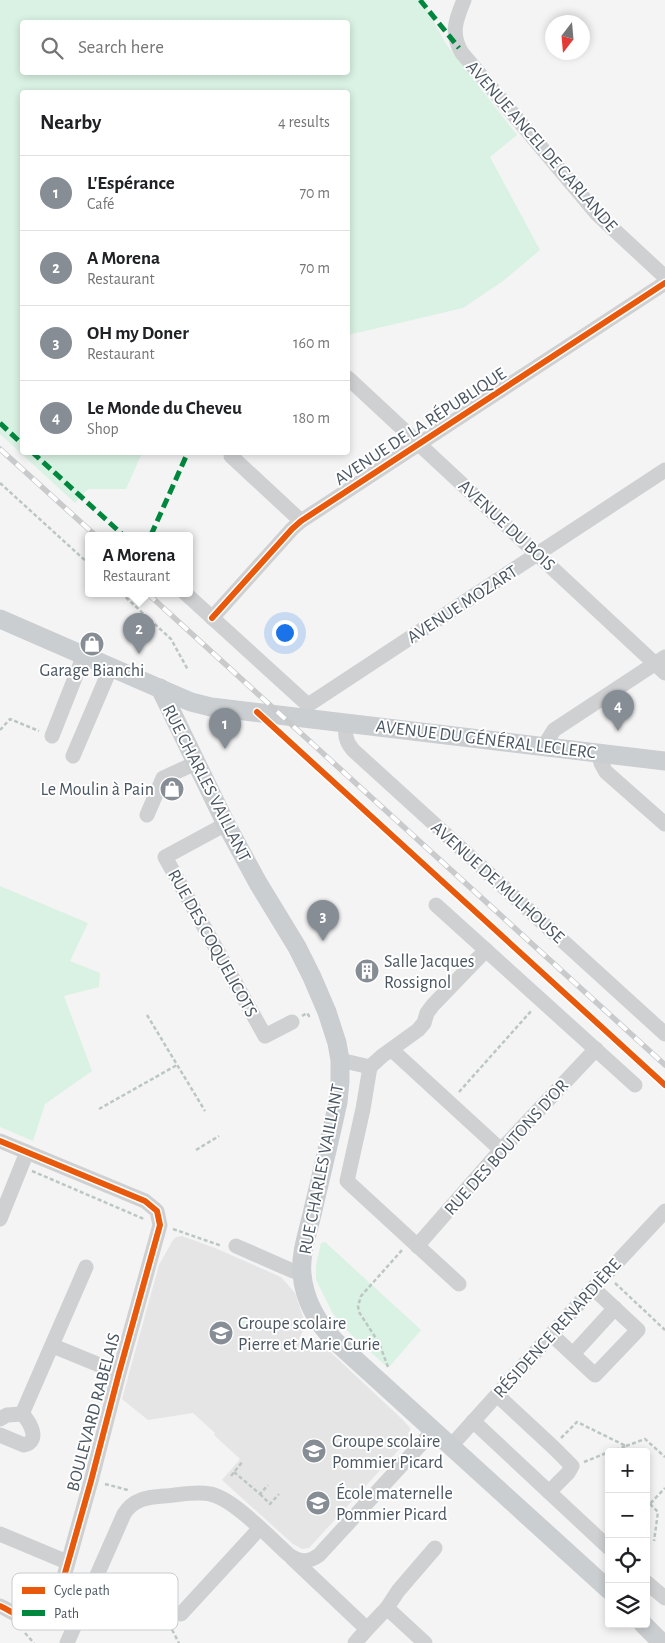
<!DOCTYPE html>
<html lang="en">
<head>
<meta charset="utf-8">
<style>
	:root { --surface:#fff; --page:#f6f6f6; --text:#202124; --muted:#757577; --line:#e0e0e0; --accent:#868d94 }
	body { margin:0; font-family:"Alegreya Sans",sans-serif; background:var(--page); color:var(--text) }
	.controls { position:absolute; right:15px; bottom:15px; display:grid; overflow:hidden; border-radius:5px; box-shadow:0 2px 8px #0003 }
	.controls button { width:45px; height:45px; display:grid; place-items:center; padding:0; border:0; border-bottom:1px solid var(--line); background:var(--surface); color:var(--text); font:25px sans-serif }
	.compass { position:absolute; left:545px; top:15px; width:45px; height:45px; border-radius:50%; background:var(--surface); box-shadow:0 2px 8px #0003; rotate:196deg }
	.you { position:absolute; left:284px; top:632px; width:18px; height:18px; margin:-12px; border:4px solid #fff; border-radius:50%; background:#1a73e8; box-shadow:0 0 0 8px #1a73e833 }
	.badge { display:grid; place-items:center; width:32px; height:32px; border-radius:50%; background:var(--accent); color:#fff; font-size:16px; font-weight:700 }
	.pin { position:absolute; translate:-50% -41px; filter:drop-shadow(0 1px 2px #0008) }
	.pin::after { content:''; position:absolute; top:26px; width:18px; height:15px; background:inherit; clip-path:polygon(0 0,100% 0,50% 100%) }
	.popup { position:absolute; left:85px; top:532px; width:108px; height:65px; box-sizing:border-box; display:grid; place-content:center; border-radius:5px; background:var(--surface); filter:drop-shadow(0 1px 4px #0005); font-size:16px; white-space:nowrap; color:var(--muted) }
	.popup b { font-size:19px; color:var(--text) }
	.popup::after { content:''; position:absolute; left:50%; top:100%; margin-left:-10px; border:10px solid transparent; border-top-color:var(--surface) }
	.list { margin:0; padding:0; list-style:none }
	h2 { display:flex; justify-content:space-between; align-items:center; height:65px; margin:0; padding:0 20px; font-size:21px }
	h2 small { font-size:16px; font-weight:400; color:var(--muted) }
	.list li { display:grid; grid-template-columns:32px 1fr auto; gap:15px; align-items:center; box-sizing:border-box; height:75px; padding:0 20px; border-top:1px solid var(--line) }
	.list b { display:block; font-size:19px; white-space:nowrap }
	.list p { margin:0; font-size:16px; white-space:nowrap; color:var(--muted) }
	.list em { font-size:16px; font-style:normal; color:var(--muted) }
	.icon { flex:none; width:28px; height:28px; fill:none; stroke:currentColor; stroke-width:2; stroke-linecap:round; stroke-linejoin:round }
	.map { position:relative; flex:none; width:665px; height:1643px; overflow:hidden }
	.search { position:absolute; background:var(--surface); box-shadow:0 2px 8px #0003; left:20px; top:20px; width:330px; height:55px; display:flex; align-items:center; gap:12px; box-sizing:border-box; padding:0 18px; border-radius:5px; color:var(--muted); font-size:19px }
	.panel { position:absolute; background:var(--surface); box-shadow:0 2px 8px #0003; left:20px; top:90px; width:330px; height:365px; border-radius:5px }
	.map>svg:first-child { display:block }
</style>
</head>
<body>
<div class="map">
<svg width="665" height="1643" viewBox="0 0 665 1643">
	<rect width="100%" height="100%" fill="#f4f4f4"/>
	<path fill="#e6e5e6" d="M 182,1236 L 215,1248 L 281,1277 L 295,1293 L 304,1320 L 303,1331 L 298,1341 L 303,1346 L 306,1343 L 324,1346 L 403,1420 L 410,1428 L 410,1435 L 405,1443 L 309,1548 L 302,1549 L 293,1544 L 222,1480 L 240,1459 L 214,1435 L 215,1433 L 193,1413 L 148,1420 L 122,1399 L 159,1265 L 173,1240 L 176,1237 Z"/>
	<g fill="#d9f2e3" fill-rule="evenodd">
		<path d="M 0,0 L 422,0 L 446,44 L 517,135 L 490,157 L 540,250 L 503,281 L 463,308 L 348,335 L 348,92 L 22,92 L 22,452 L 142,453 L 126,489 L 88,489 L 75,503 L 0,434 ZM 22,22 L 348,22 L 348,72 L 22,72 Z"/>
		<path d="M 0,886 L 88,923 L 70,961 L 100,973 L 99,987 L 64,996 L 92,1071 L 45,1104 L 33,1141 L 0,1127 Z"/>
		<path d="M 325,1242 L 421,1330 L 390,1366 L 386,1366 L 344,1328 L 332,1312 L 316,1280 L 316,1265 L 321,1243 Z"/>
		<path d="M 242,1317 L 244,1319 L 247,1317 L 252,1321 L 244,1330 L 237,1323 Z"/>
	</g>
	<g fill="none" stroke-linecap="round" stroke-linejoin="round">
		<g stroke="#bcc7c4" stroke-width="2.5" stroke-dasharray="4 2.5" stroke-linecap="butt">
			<path d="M 0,483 L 89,564"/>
			<path d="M 121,593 L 171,639 L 188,670"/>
			<path d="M 0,730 L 10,719 L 39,731"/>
			<path d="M 147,1015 L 205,1111"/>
			<path d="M 302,1016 L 307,1013 L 309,1016 L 312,1016"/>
			<path d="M 459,1092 L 532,1010"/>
			<path d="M 99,1109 L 177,1065"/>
			<path d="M 196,1150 L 219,1136"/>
			<path d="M 32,1171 L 144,1219"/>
			<path d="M 173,1229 L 222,1246"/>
			<path d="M 615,1283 L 665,1330"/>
			<path d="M 388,1367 L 379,1343 L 359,1312 L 358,1306 L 361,1296 L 403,1249"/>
			<path d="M 561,1438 L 577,1422 L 626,1446 L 610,1452"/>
			<path d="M 626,1446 L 645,1439 L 665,1457"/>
			<path d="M 584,1462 L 609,1452"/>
			<path d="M 234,1472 L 260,1494 L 268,1485"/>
			<path d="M 231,1476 L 243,1461"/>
			<path d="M 105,1484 L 128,1490"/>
			<path d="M 260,1494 L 270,1504 L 279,1494"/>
			<path d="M 650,1504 L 658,1512 L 654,1541"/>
			<path d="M 646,1508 L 665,1488"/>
			<path d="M 104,1593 L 169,1624 L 171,1623"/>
			<path d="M 169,1624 L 179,1643"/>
			<path d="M 25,1633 L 34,1643"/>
		</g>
		<g stroke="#ced0d2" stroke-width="15">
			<path d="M 464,0 C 456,19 450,34 462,53 L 597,214 L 665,277"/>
			<path d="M 348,378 L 665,673"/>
			<path d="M 231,456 L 301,521"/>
			<path d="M 185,593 L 308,705"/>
			<path d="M 212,618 L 292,529 L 301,521 L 665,283"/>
			<path d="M 308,705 L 665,470"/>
			<path d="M 346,722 C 345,734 345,741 353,750 L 665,1034"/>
			<path d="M 52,736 L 84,655"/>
			<path d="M 544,746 L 554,730 L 665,657"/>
			<path d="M 598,752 L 601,763 L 606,772 L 665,824"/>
			<path d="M 73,756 L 111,667"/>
			<path d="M 147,815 L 163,778 L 196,763"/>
			<path d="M 226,824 L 165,857 L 265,1036 L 292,1022"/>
			<path d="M 436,905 L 635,1085"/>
			<path d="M 392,1050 L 501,1150"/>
			<path d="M 340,1060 L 370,1067"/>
			<path d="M 370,1067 L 363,1109 L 347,1181 L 459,1284"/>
			<path d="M 370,1067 L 382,1056 L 418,1030 L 424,1023 L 427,1013 L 433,1005 L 486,950"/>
			<path d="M 0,1141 L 145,1201 L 157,1211 L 160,1225 L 119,1373 L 91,1481 L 56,1605 C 42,1634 21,1616 0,1606"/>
			<path d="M 0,1219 L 27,1152"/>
			<path d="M 236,1246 L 293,1271 L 302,1272"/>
			<path d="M 417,1246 L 501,1150 L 596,1049"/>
			<path d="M 551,1334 L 595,1375 L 638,1330 L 593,1288"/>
			<path d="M 53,1346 L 119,1373"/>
			<path d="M 573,1354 L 615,1308"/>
			<path d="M 497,1395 L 553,1447 L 572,1466 L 568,1473 L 549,1492"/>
			<path d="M 22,1414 L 86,1267"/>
			<path d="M 0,1419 L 7,1415 L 22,1414 C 30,1422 41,1441 24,1445 L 0,1435"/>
			<path d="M 473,1421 L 609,1548"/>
			<path d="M 451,1446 L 593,1288 L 665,1211"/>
			<path d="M 0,1534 L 67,1562"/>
			<path d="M 292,1558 L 367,1629 L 387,1608 L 425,1643"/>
			<path d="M 646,1582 L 665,1598"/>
			<path d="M 387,1608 L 398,1591 L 435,1548"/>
			<path d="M 181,1614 L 260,1528"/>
			<path d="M 67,1643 L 124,1514 C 133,1499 148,1497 164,1496 C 179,1495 196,1491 210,1494 C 233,1498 271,1539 289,1555 C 300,1562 308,1563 319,1555 L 433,1431"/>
			<path d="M 355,1643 L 367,1629"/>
		</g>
		<g stroke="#caced1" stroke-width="19">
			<path d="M 0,619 L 177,696 L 191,702 L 211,707 L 665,761"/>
			<path d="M 160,688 L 226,824 L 258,883 L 297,947 L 312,977 L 327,1012 L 337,1043 L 340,1060 L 340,1081 L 338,1102 C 330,1139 321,1176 312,1214 C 308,1232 300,1254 302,1274 C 304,1299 317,1323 335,1341 L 609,1590"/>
			<path d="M 643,1624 L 662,1643"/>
		</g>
		<defs>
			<g id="rail">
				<path d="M 0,449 L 95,535"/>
				<path d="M 147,593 L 665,1065"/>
			</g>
		</defs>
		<use href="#rail" stroke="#c9cacc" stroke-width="5.5"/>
		<use href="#rail" stroke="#fff" stroke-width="4" stroke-dasharray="11" stroke-linecap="butt"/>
		<g stroke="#00873e" stroke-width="5" stroke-dasharray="10 5" stroke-linecap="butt">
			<path d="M 420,0 L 459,48"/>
			<path d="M 0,423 L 22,444"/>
			<path d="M 32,452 L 123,535"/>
			<path d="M 151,535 L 188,452"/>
		</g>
		<defs>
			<g id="cycleway">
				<path d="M 212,618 L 292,529 L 301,521 L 665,283"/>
				<path d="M 257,712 L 665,1085"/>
				<path d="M 0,1141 L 145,1201 L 157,1211 L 160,1225 L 119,1373 L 91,1481 L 56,1605 C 42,1634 21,1616 0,1606"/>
			</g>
		</defs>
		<use href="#cycleway" stroke="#fff" stroke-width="9"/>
		<use href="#cycleway" stroke="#e8590c" stroke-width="6"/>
	</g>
	<defs>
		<symbol id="shop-disc" viewBox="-11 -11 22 22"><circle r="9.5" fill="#868d94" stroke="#fff"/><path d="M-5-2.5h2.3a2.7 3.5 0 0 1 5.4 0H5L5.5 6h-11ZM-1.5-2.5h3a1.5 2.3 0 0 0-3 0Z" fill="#fff"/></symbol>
		<symbol id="building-disc" viewBox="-11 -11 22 22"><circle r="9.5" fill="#868d94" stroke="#fff"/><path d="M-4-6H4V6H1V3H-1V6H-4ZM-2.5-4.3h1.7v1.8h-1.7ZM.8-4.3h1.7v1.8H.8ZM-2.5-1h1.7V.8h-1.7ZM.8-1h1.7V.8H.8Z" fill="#fff"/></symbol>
		<symbol id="school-disc" viewBox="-11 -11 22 22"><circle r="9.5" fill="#868d94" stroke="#fff"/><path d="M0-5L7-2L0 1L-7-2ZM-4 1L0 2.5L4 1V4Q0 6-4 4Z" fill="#fff"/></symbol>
	</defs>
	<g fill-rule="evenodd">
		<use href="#shop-disc" x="78" y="630" width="28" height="28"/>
		<use href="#shop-disc" x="158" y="775" width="28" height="28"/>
		<use href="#building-disc" x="353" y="957" width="28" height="28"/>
		<use href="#school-disc" x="207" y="1319" width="28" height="28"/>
		<use href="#school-disc" x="300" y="1437" width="28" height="28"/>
		<use href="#school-disc" x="304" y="1489" width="28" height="28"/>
	</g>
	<g text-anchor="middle" stroke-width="4" stroke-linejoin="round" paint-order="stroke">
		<g font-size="18" fill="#4a5661" stroke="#fff">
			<text transform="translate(542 146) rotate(49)" y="6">AVENUE ANCEL DE GARLANDE</text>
			<text transform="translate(420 426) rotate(-33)" y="6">AVENUE DE LA RÉPUBLIQUE</text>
			<text transform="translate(507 525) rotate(43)" y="6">AVENUE DU BOIS</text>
			<text transform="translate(462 604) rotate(-33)" y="6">AVENUE MOZART</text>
			<text transform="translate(486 739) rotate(7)" y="6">AVENUE DU GÉNÉRAL LECLERC</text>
			<text transform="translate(207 783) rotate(63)" y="6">RUE CHARLES VAILLANT</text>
			<text transform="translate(498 882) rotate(42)" y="6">AVENUE DE MULHOUSE</text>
			<text transform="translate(213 943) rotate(61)" y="6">RUE DES COQUELICOTS</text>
			<text transform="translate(506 1147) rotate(-48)" y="6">RUE DES BOUTONS D'OR</text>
			<text transform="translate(321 1169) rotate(-79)" y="6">RUE CHARLES VAILLANT</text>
			<text transform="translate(557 1328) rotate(-48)" y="6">RÉSIDENCE RENARDIÈRE</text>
			<text transform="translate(93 1412) rotate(-75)" y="6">BOULEVARD RABELAIS</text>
		</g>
		<g font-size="18" fill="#4a5661" stroke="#fff" text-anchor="start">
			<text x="92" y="676" text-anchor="middle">Garage Bianchi</text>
			<text x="154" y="795" text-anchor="end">Le Moulin à Pain</text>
			<text x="384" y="967">Salle Jacques<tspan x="384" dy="21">Rossignol</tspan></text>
			<text x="238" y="1329">Groupe scolaire<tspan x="238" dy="21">Pierre et Marie Curie</tspan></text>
			<text x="332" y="1447">Groupe scolaire<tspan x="332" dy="21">Pommier Picard</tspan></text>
			<text x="336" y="1499">École maternelle<tspan x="336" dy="21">Pommier Picard</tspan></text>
		</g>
	</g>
	<rect x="12" y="1573" width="166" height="57" rx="8" fill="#fff" stroke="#c9ccd0" stroke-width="1"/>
	<rect x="22" y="1587" width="23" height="7" fill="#e8590c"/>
	<rect x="22" y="1610" width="23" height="6" fill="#00873e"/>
	<g font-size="14" fill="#4a5661">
		<text x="54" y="1595">Cycle path</text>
		<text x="54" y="1618">Path</text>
	</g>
</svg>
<div class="controls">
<button>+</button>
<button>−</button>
<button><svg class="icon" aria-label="locate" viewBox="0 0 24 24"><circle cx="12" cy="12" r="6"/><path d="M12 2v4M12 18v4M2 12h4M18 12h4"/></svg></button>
<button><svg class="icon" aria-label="layers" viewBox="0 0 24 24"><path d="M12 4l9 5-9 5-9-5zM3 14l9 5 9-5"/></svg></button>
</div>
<svg class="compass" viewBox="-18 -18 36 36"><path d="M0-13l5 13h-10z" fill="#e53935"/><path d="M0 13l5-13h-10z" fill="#757577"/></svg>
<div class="you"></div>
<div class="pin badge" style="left:225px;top:749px">1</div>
<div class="pin badge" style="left:139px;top:654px">2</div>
<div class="popup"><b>A Morena</b>Restaurant</div>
<div class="pin badge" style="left:323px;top:941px">3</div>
<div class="pin badge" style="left:618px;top:731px">4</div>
<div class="search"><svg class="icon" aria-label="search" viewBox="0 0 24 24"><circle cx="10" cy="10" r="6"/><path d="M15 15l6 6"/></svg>Search here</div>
<section class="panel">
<h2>Nearby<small>4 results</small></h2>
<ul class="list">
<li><span class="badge">1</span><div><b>L'Espérance</b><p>Café</p></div><em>70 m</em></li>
<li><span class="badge">2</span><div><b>A Morena</b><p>Restaurant</p></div><em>70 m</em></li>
<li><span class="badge">3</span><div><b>OH my Doner</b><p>Restaurant</p></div><em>160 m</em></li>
<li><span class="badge">4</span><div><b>Le Monde du Cheveu</b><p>Shop</p></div><em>180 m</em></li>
</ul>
</section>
</div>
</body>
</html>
